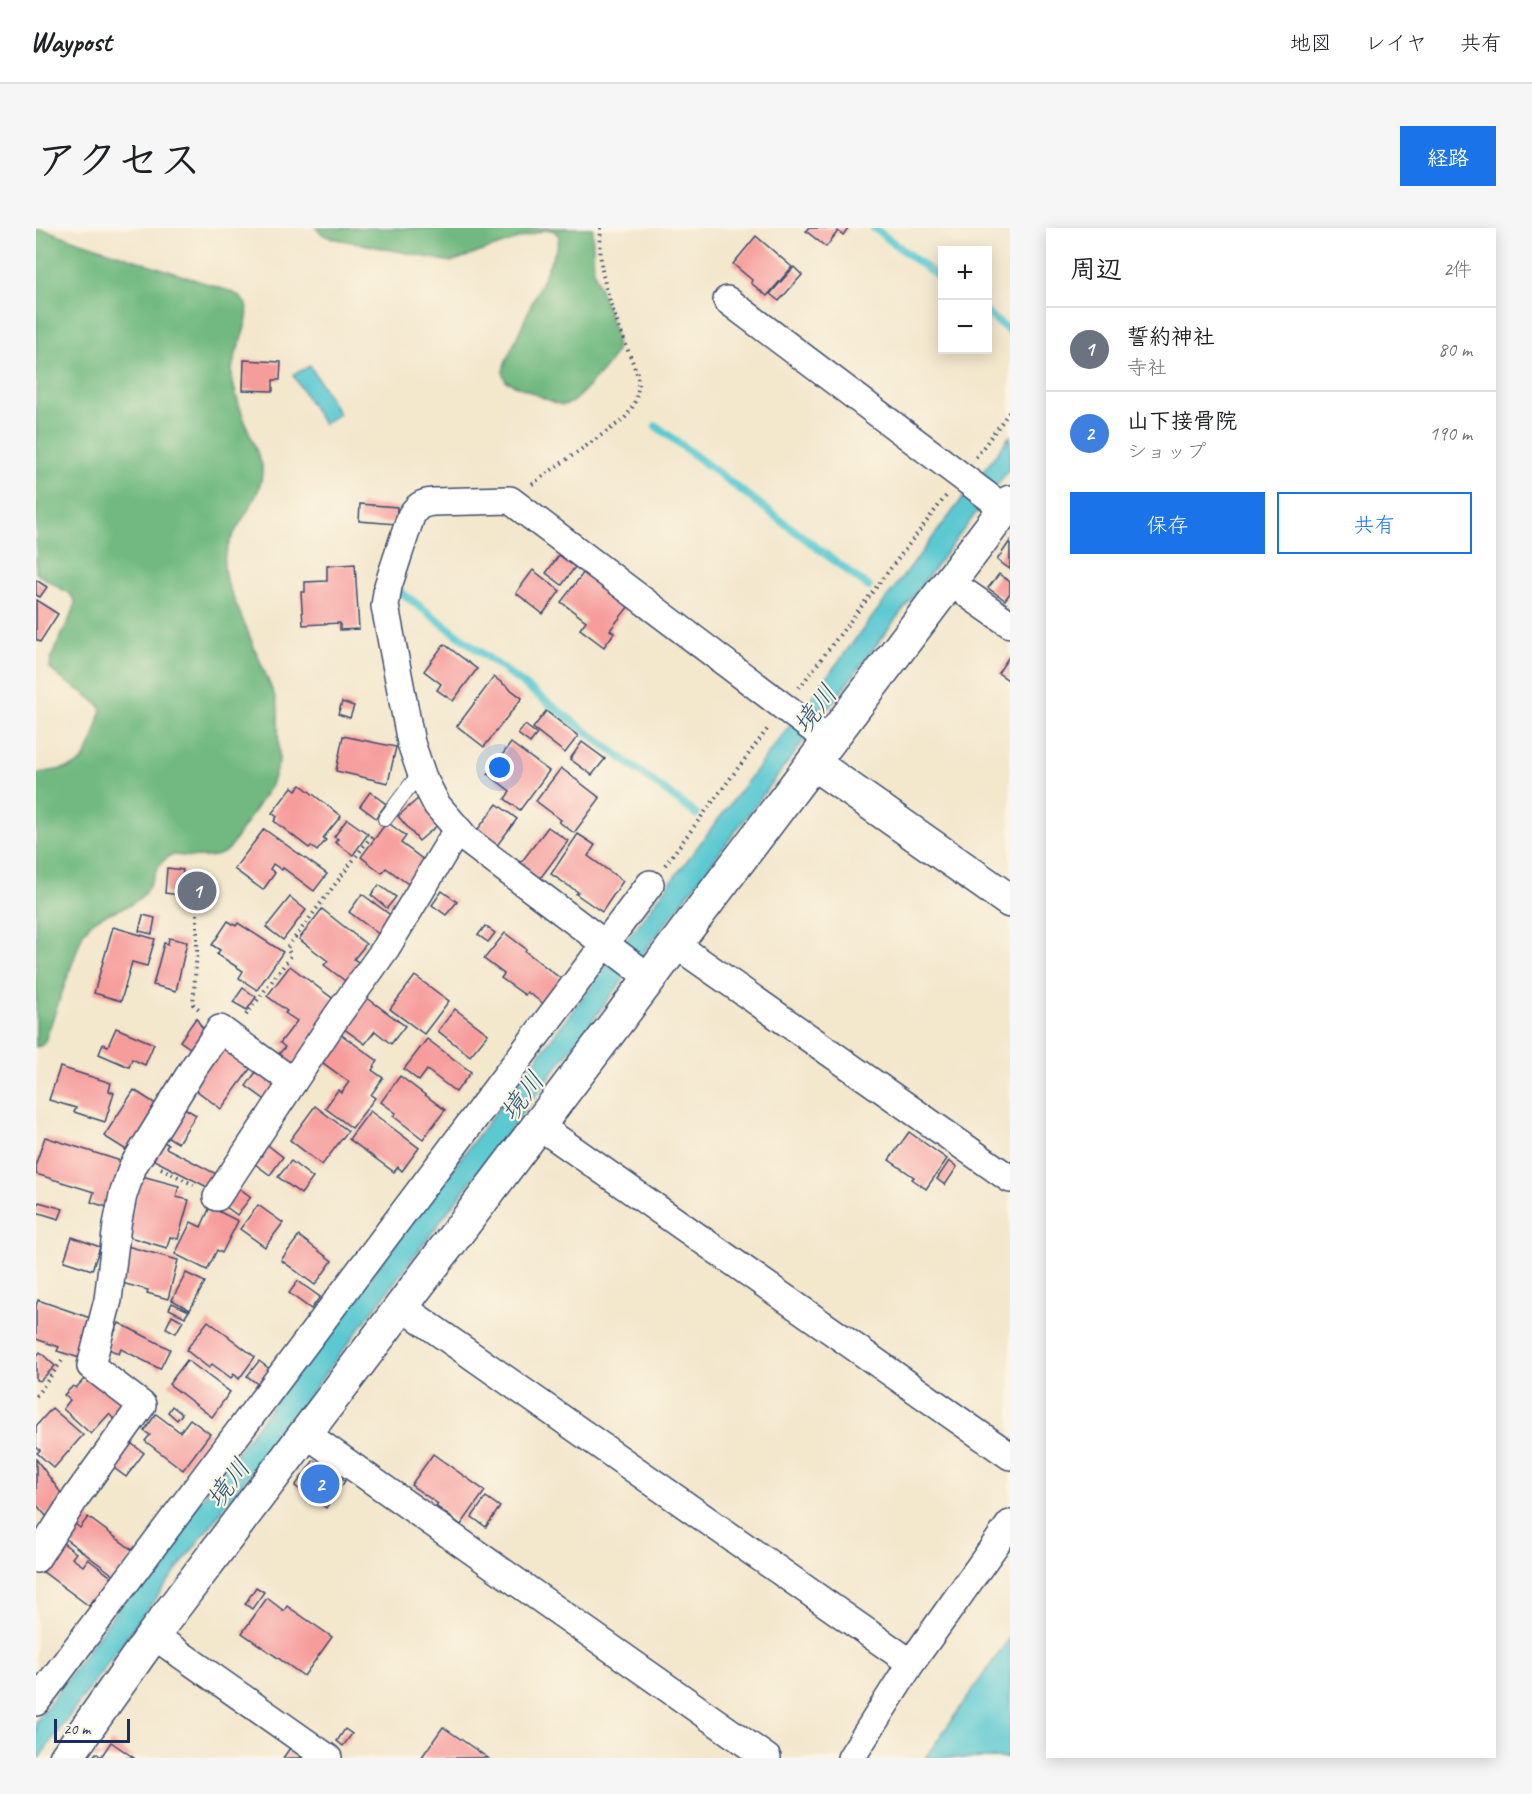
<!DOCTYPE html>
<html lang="ja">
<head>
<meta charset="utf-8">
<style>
	:root { --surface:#fff; --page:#f6f6f6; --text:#202124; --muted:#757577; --line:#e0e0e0; --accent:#1a73e8 }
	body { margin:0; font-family:Caveat,"Klee One",sans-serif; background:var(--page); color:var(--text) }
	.controls { position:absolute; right:18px; top:18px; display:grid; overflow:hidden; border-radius:0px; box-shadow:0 3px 15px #0003 }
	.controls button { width:54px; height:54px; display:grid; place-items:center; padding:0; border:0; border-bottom:2px solid var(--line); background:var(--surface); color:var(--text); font:30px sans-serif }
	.scale { position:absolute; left:18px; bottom:15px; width:76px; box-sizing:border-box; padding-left:6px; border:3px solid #1b2f5e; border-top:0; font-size:16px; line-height:21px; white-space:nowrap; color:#1b2f5e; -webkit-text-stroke:4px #fcf5e5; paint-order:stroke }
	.you { position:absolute; left:464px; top:540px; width:21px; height:21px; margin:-15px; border:4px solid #fff; border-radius:50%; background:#1a73e8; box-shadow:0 0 0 9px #1a73e833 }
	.badge { display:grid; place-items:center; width:39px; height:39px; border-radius:50%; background:var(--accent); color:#fff; font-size:20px; font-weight:700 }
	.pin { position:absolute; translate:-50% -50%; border:3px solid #fff; box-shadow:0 2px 6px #0006 }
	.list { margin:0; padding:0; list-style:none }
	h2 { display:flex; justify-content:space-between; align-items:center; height:78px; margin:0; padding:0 24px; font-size:26px }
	h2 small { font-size:20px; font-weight:400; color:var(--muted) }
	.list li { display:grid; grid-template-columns:39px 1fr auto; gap:18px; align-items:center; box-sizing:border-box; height:84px; padding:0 24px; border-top:2px solid var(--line) }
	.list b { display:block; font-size:22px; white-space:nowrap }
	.list p { margin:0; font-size:20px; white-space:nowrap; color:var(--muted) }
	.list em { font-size:20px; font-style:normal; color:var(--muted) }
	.actions { display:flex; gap:12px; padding:18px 24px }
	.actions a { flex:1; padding:14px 0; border:2px solid var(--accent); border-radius:0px; text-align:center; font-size:21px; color:var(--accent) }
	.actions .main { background:var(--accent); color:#fff }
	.map { position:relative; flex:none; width:974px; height:1530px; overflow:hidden; border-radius:0px }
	header { display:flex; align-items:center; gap:36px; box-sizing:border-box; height:84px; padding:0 30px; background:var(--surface); border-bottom:2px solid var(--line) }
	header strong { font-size:28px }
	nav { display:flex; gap:33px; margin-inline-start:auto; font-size:21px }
	.intro { display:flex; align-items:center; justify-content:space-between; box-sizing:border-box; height:144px; padding:0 36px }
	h1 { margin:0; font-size:42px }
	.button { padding:15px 27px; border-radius:0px; background:var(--accent); color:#fff; font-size:21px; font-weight:700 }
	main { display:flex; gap:36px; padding:0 36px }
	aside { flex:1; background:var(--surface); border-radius:0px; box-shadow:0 3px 15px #0003 }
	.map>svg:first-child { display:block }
</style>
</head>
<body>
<header>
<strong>Waypost</strong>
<nav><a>地図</a><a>レイヤ</a><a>共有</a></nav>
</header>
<div class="intro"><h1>アクセス</h1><a class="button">経路</a></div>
<main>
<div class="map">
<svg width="974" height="1530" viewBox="0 0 974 1530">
	<rect width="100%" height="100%" fill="#fcf5e5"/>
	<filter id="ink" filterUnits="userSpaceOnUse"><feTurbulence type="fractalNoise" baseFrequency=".0167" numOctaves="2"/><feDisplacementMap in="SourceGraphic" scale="12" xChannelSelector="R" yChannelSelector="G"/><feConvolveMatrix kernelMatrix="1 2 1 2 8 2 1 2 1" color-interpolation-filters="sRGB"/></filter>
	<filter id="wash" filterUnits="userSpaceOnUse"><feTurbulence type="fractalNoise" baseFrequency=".008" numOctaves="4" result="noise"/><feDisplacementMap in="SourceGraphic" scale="24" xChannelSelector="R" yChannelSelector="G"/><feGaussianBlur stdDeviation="1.35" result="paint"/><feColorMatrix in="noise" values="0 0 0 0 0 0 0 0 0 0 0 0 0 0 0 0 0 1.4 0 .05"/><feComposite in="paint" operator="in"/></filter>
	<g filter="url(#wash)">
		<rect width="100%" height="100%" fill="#f3e7cc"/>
		<g fill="#71b980" stroke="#46746f" stroke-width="1.5">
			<path d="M 280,0 L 557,0 C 557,14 556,28 558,42 C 562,61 584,107 580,122 C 577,134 545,167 535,175 L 527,177 L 519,175 L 470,153 L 467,146 L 468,138 L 522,17 L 523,8 L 517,2 L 508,2 L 415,34 L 296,10 L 288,7 Z"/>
			<path d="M 0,2 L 9,2 L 196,64 C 203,68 209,72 211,80 C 215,94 197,126 196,143 C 195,164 218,215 226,237 C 229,274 193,298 188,333 C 187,339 189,346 190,352 L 239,469 L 242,480 L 243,534 L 235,557 L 193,621 C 179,634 154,628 137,627 C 119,632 118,656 106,668 C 89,686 64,680 47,705 L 9,813 L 6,817 L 0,819 L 0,546 C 13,542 30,543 42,536 C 52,530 64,493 65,480 C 52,463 28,457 14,440 L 15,430 L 38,381 L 39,373 L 34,366 L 0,345 Z"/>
		</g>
		<g fill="#5cc9d1" stroke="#3c7c98" stroke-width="1.5">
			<path d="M 274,138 L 303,186 L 287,196 L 257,147 Z"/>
			<path d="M 974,208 L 974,240 L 100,1396 L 3,1530 L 0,1530 L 0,1494 L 81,1382 Z"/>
			<path d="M 974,1409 L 974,1530 L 889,1530 Z"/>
		</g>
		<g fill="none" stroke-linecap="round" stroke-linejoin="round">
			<g stroke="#5cc9d1" stroke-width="8">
				<path d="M 838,0 L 906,52"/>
				<path d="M 952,86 L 974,103"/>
				<path d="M 620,198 L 833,359"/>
				<path d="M 362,362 L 660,586"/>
			</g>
		</g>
		<g id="blocks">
			<g fill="#f69c9b">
				<path d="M 772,0 L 812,0 L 807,7 L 802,3 L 790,19 L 770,3 Z"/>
				<path d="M 720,8 L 756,39 L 731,68 L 715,55 L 716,52 L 697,36 Z"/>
				<path d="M 758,39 L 766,47 L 743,73 L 734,66 Z"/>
				<path d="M 208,132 L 245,134 L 244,152 L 237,152 L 237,163 L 207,162 Z"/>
				<path d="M 324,276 L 361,279 L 360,296 L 323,293 Z"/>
				<path d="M 974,313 L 974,341 L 961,332 Z"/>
				<path d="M 523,327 L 539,339 L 526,357 L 510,345 Z"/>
				<path d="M 319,336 L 323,401 L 304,402 L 304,395 L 267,397 L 265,364 L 269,364 L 269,354 L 291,353 L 291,338 Z"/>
				<path d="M 497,342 L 524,363 L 507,386 L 480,365 Z"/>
				<path d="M 548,344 L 593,378 L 574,402 L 578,405 L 568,419 L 544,401 L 550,393 L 525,374 Z"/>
				<path d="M 963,346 L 974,354 L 974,365 L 969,372 L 952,360 Z"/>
				<path d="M 0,352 L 11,359 L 4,369 L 0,367 Z"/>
				<path d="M 0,372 L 22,386 L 4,414 L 0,411 Z"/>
				<path d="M 408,416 L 441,441 L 417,473 L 401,462 L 405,456 L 388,443 Z"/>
				<path d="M 974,427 L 974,453 L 962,445 Z"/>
				<path d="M 458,449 L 486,470 L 448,519 L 421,498 Z"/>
				<path d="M 306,474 L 318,478 L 314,490 L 302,486 Z"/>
				<path d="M 510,483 L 542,508 L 529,525 L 497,500 Z"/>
				<path d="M 489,497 L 501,506 L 494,515 L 482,506 Z"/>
				<path d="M 307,508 L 360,519 L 352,555 L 300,543 Z"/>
				<path d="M 546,514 L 569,531 L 556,547 L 534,531 Z"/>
				<path d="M 475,515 L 513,543 L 484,582 L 469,571 L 474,563 L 452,546 Z"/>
				<path d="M 525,540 L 564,570 L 538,605 L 523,594 L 525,592 L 500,573 Z"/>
				<path d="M 265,557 L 305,588 L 287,610 L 290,612 L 281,623 L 275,618 L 273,620 L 238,593 L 241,589 L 236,585 L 256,559 L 260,562 Z"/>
				<path d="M 334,564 L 350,576 L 340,590 L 324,578 Z"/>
				<path d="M 383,570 L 404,595 L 383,613 L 362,588 Z"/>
				<path d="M 461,576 L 481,591 L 459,620 L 439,605 Z"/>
				<path d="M 311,591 L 332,606 L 317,627 L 299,614 L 302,611 L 298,609 Z"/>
				<path d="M 351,594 L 370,608 L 365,615 L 392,635 L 375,658 L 350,640 L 346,645 L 325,629 Z"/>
				<path d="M 512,599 L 532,613 L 503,652 L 483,637 Z"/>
				<path d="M 228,601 L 291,646 L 278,663 L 247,640 L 246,642 L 237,636 L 234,641 L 239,645 L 227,662 L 198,641 Z"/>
				<path d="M 542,606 L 559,617 L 552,628 L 587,653 L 566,684 L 540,666 L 542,664 L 515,646 Z"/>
				<path d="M 131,640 L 147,642 L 144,667 L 129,665 Z"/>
				<path d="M 152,655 L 170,655 L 169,670 L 152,670 Z"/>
				<path d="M 343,657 L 360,669 L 351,680 L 335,667 Z"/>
				<path d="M 406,663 L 421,674 L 410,687 L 396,677 Z"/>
				<path d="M 326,666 L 357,689 L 344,707 L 313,684 Z"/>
				<path d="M 254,669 L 270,682 L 247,712 L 230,699 Z"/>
				<path d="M 286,681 L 330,716 L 318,731 L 326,737 L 312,755 L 288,737 L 292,733 L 263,711 Z"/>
				<path d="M 107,687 L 119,690 L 116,706 L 103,703 Z"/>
				<path d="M 192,693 L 200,698 L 202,695 L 247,724 L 221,762 L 203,750 L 207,743 L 181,726 L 184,722 L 176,717 Z"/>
				<path d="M 449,698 L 459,705 L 452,714 L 442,707 Z"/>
				<path d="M 77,699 L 119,711 L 111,738 L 96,734 L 85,773 L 58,765 Z"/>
				<path d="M 469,705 L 490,721 L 489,723 L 529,754 L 511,778 L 491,764 L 489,767 L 465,750 L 468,746 L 448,731 Z"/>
				<path d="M 133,710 L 151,714 L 140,763 L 117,757 L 128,715 L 132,716 Z"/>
				<path d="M 254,738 L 300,773 L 256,838 L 242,827 L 249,819 L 244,815 L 261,793 L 249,785 L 251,783 L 231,768 Z"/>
				<path d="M 379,748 L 413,773 L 388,806 L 354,781 Z"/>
				<path d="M 207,760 L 220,769 L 211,782 L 197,774 Z"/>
				<path d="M 330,769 L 369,798 L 355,816 L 339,803 L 329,816 L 307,800 Z"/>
				<path d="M 419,781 L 452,806 L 434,828 L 402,803 Z"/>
				<path d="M 160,790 L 172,809 L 161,825 L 144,813 Z"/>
				<path d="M 80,800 L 118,816 L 109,837 L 96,831 L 93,839 L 63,826 L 67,816 L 72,818 Z"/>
				<path d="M 303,805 L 342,833 L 336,842 L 347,850 L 335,867 L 339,870 L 316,900 L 289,880 L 302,862 L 305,865 L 313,854 L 283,832 Z"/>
				<path d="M 391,811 L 435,844 L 420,864 L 391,842 L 383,853 L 368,841 Z"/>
				<path d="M 187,816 L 217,837 L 185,881 L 156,859 Z"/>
				<path d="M 224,838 L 249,857 L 235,876 L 210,858 Z"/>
				<path d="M 24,839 L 75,855 L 73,863 L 78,865 L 69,894 L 38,884 L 40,880 L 13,872 Z"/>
				<path d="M 364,848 L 409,882 L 387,911 L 357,888 L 360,885 L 345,874 Z"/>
				<path d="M 98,862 L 123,878 L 95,925 L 68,908 Z"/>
				<path d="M 145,878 L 160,887 L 142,915 L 127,906 Z"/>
				<path d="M 279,878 L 312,903 L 286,937 L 254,912 Z"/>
				<path d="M 334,883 L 383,920 L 366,943 L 362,939 L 358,944 L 313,911 Z"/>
				<path d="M 873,904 L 911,931 L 890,961 L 876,951 L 878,949 L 853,932 Z"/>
				<path d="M 9,909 L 88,934 L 74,980 L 55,974 L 58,964 L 0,946 L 0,935 Z"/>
				<path d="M 123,912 L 132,916 L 130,920 L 186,949 L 179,963 L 114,930 Z"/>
				<path d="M 229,915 L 247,929 L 234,947 L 215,933 Z"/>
				<path d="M 255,933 L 277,950 L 265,966 L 242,949 Z"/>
				<path d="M 913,933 L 921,939 L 909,957 L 901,951 Z"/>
				<path d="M 106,948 L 143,958 L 140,969 L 153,972 L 142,1011 L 134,1009 L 131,1020 L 90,1008 Z"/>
				<path d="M 199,957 L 215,969 L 201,987 L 185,975 Z"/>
				<path d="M 3,974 L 27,981 L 23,991 L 0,984 Z"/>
				<path d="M 222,977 L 247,995 L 229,1019 L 204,1001 Z"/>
				<path d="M 174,979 L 202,993 L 186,1025 L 181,1022 L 171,1042 L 139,1026 L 155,994 L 165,999 Z"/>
				<path d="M 263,1008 L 296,1033 L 279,1057 L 245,1032 Z"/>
				<path d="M 36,1009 L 64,1019 L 56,1042 L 28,1033 Z"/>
				<path d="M 91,1018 L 142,1032 L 132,1071 L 111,1065 L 112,1062 L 82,1054 Z"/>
				<path d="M 150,1045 L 169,1054 L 154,1082 L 136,1072 Z"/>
				<path d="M 262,1053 L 284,1069 L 275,1081 L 253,1065 Z"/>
				<path d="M 2,1072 L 60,1092 L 47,1131 L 21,1123 L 23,1119 L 0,1111 L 0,1078 Z"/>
				<path d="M 136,1075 L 153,1083 L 149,1089 L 133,1081 Z"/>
				<path d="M 136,1087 L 147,1093 L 140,1105 L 130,1100 Z"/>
				<path d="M 172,1093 L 219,1129 L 203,1151 L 198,1146 L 195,1150 L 176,1136 L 173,1140 L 150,1122 Z"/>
				<path d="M 83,1095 L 134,1121 L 124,1141 L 85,1121 L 83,1126 L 71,1120 Z"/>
				<path d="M 4,1124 L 19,1138 L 4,1153 L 0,1152 L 0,1129 Z"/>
				<path d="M 151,1132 L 194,1164 L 176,1189 L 133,1156 Z"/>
				<path d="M 223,1133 L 239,1145 L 227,1160 L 211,1148 Z"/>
				<path d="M 50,1149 L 95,1178 L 81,1194 L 73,1186 L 55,1206 L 27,1181 L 34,1172 L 28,1167 L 37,1158 L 40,1160 Z"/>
				<path d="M 136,1178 L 146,1186 L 141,1192 L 132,1184 Z"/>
				<path d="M 16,1180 L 47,1207 L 18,1240 L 1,1225 L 4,1222 L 0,1219 L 0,1198 Z"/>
				<path d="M 120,1186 L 144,1204 L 154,1191 L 174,1206 L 147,1242 L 109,1213 L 114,1207 L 108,1203 Z"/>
				<path d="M 92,1213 L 108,1225 L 90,1249 L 74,1237 Z"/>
				<path d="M 397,1226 L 449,1263 L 425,1297 L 400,1278 L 402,1276 L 375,1257 Z"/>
				<path d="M 0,1231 L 28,1269 L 19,1275 L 22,1279 L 10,1288 L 0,1276 Z"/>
				<path d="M 278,1232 L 309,1253 L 290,1280 L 259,1258 Z"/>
				<path d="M 450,1269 L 464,1279 L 450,1299 L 436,1289 Z"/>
				<path d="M 52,1289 L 99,1324 L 80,1349 L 27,1309 L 38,1295 L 44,1300 Z"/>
				<path d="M 27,1315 L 40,1325 L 36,1330 L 47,1338 L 52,1331 L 79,1352 L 62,1374 L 58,1371 L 53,1378 L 6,1343 Z"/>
				<path d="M 220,1359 L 228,1364 L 216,1381 L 209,1376 Z"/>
				<path d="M 231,1370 L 248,1383 L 251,1378 L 296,1409 L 268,1448 L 206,1405 Z"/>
				<path d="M 407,1499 L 452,1530 L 385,1530 Z"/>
				<path d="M 309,1501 L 316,1506 L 307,1518 L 301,1513 Z"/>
				<path d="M 75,1514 L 98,1530 L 56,1530 L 60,1525 L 65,1529 Z"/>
				<path d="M 256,1517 L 273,1530 L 247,1530 Z"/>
			</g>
		</g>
	</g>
	<g filter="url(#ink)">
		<use href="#blocks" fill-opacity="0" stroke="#3b4b6e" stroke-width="1.5"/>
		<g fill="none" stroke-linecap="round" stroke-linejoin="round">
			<defs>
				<path id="service" d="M 349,591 L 376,555 L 387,550"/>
				<g id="minor">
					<path d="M 691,72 L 969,281"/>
					<path d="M 914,354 L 974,396"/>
					<path d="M 639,716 L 974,951"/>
					<path d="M 614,750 L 431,612 L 401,577 L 387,550 L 375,515 L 349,378 L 352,358 L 375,288 C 381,278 386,275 397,274 L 474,272 L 793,513"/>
					<path d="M 502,897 L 974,1228"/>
					<path d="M 181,969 L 257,854"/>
					<path d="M 365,1078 L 875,1435"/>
					<path d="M 269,1205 L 731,1530"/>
					<path d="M 0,1331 L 40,1269 L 106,1177 L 55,1138 L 72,1072 L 81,997 L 87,967 L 97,938 L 157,841 L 184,801 L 257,854 L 301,788 L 350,720 L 414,614 L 424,604"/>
					<path d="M 117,1407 L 292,1530"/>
					<path d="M 0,1474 L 614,656"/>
					<path d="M 815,1530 L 875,1435 L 974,1296"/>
				</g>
				<g id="tertiary">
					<path d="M 777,535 L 974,673"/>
					<path d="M 30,1530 L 117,1407 L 974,274"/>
				</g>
			</defs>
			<use href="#service" stroke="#3b4b6e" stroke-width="16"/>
			<use href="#minor" stroke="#3b4b6e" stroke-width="30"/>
			<use href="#tertiary" stroke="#3b4b6e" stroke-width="36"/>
			<g stroke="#3b4b6e" stroke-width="4" stroke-dasharray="1.5 4.5" stroke-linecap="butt">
				<path d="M 940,229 L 974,183"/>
				<path d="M 496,256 L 587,192 C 599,179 603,166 602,148 C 589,114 573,78 566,42 C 564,28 564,14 565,0"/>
				<path d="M 763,460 L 910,268"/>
				<path d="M 629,637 L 733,499"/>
				<path d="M 161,674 L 161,723 L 157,776 L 165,783"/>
				<path d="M 210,787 L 255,728 L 251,720 L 337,606"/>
				<path d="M 125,940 L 158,957"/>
				<path d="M 0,1168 L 28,1130"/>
			</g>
			<use href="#service" stroke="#fff" stroke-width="14"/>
			<use href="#minor" stroke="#fff" stroke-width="27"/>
			<use href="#tertiary" stroke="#fff" stroke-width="33"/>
		</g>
	</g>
	<g text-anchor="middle" stroke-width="4.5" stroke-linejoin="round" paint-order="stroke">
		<g font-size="27" font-style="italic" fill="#2b567b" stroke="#fcf5e5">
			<text transform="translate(779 481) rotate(-53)" y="9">境川</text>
			<text transform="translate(486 868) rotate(-53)" y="9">境川</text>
			<text transform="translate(192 1255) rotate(-53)" y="9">境川</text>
		</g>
	</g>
</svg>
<div class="controls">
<button>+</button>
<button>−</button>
</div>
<div class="scale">20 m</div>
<div class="you"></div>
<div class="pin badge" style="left:161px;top:663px;background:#6b7280">1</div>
<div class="pin badge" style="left:284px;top:1256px;background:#3f7fe0">2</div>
</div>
<aside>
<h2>周辺<small>2件</small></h2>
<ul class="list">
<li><span class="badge" style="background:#6b7280">1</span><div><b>誓約神社</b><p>寺社</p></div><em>80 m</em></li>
<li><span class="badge" style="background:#3f7fe0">2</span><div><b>山下接骨院</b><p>ショップ</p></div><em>190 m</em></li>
</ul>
<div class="actions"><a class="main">保存</a><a>共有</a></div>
</aside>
</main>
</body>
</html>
